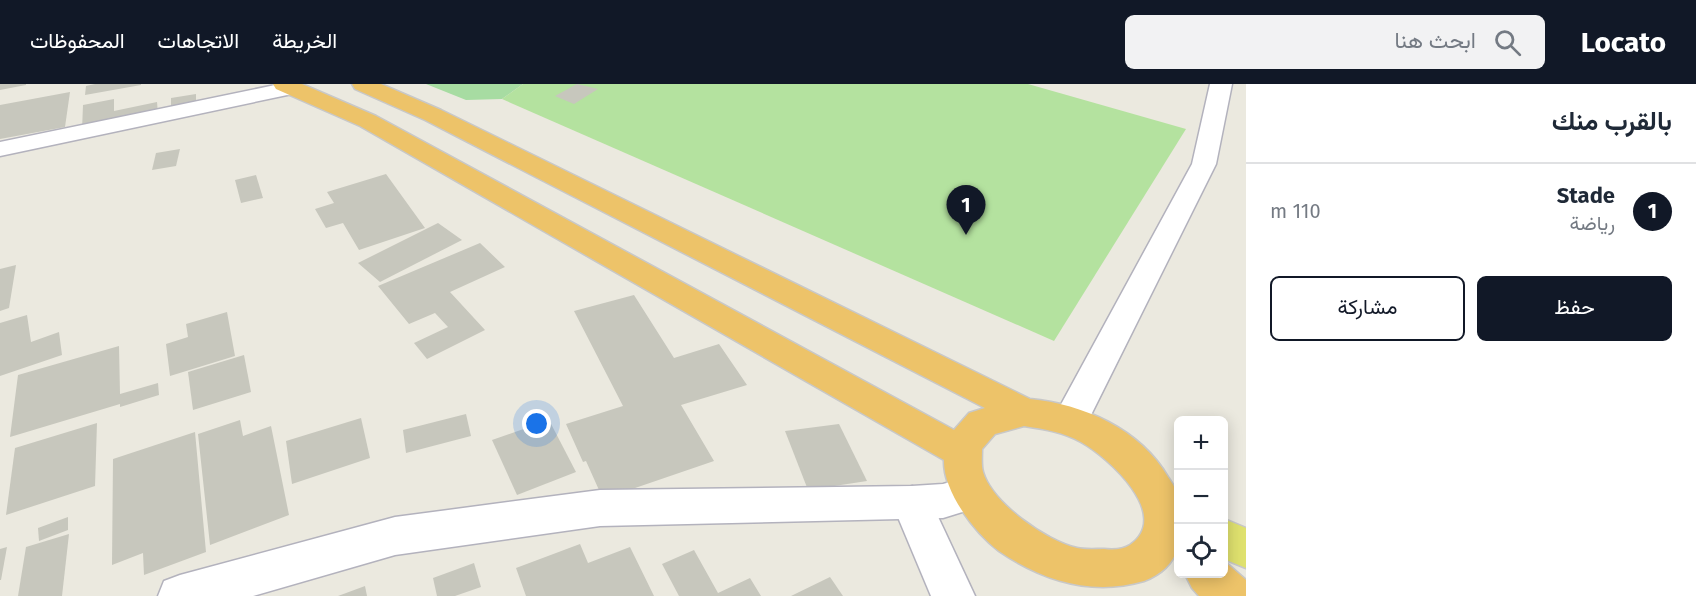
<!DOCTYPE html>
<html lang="ar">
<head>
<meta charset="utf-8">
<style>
	:root { --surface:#fff; --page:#f2f2f3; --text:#1f2937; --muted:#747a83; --line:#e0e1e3; --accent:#111827 }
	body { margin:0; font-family:"Fira Sans",Vazirmatn,sans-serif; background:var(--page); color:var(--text); direction:rtl }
	.controls { position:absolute; right:18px; bottom:18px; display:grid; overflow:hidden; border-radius:9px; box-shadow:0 3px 15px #0003 }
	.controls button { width:54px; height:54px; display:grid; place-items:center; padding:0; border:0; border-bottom:2px solid var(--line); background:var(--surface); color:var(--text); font:30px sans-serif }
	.you { position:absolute; left:537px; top:340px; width:21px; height:21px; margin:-15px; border:4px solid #fff; border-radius:50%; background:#1a73e8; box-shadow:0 0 0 9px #1a73e833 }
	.badge { display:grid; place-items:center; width:39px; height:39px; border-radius:50%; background:var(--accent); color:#fff; font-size:20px; font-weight:700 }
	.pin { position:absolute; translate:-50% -50px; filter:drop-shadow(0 2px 3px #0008) }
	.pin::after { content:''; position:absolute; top:32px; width:21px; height:18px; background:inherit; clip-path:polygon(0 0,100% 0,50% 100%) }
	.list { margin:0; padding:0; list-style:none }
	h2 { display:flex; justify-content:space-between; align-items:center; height:78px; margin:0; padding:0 24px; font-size:26px }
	h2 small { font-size:20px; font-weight:400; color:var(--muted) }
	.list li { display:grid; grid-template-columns:39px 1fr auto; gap:18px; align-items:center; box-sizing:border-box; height:96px; padding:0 24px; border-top:2px solid var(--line) }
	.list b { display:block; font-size:22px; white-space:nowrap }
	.list p { margin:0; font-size:20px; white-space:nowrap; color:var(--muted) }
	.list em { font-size:20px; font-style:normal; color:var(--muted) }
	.actions { display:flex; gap:12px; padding:18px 24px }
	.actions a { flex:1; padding:14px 0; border:2px solid var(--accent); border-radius:9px; text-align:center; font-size:21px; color:var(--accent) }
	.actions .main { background:var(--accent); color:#fff }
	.icon { flex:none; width:33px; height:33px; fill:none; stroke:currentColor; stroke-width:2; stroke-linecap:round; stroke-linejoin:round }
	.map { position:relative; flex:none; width:1246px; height:512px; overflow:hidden; direction:ltr }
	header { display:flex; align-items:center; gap:36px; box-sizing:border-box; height:84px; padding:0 30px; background:var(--accent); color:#fff }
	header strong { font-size:28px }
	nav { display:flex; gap:33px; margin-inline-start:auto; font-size:21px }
	.search { width:420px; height:54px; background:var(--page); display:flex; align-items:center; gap:15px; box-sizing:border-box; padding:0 21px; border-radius:9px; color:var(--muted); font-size:22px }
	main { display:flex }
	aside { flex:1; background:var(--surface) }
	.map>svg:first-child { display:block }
</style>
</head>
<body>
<header>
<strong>Locato</strong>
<div class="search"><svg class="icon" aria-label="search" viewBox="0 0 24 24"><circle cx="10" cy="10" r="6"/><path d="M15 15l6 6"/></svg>ابحث هنا</div>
<nav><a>الخريطة</a><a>الاتجاهات</a><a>المحفوظات</a></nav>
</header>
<main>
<aside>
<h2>بالقرب منك<small></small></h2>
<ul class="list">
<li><span class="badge">1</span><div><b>Stade</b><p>رياضة</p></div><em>110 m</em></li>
</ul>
<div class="actions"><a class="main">حفظ</a><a>مشاركة</a></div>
</aside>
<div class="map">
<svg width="1246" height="512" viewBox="0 0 1246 512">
	<rect width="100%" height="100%" fill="#ebe9df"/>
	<path fill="#a7dca2" d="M 426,0 L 523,0 L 502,15 L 466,16 Z"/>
	<path fill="#b4e29f" d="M 523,0 L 1028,0 L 1186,45 L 1054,257 L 502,15 Z"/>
	<g fill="#c7c7bd">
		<path d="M 0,0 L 26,0 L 26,1 L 0,6 Z"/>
		<path d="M 95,0 L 141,0 L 141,1 L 85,11 L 86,2 Z"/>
		<path d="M 577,0 L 598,5 L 574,20 L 555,12 Z"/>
		<path d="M 70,8 L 65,43 L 0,55 L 0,21 Z"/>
		<path d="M 196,10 L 196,20 L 171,25 L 171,14 Z"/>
		<path d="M 114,15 L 114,27 L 157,18 L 158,30 L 82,46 L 83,21 Z"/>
		<path d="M 180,65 L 176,82 L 152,86 L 156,69 Z"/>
		<path d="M 386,90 L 425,144 L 359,166 L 343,139 L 326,144 L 315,125 L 334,119 L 327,108 Z"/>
		<path d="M 256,91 L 263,114 L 241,119 L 235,96 Z"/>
		<path d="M 438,139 L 462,156 L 380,198 L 358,179 Z"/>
		<path d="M 480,159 L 505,183 L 450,208 L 485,246 L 427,275 L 414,259 L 448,243 L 435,229 L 409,240 L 378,202 Z"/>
		<path d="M 16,181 L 9,224 L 0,227 L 0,185 Z"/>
		<path d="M 634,211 L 674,274 L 719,260 L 747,301 L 681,321 L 714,377 L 603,415 L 586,377 L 583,378 L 566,340 L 623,322 L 574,227 Z"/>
		<path d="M 227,228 L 235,272 L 170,292 L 166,260 L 188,253 L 186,240 Z"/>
		<path d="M 27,231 L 31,258 L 59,248 L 62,271 L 0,292 L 0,239 Z"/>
		<path d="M 119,262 L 120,310 L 158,299 L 159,311 L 120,323 L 120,320 L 10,353 L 18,291 Z"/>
		<path d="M 244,271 L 251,308 L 193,326 L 188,288 Z"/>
		<path d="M 466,330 L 471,352 L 406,369 L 403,346 Z"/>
		<path d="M 361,334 L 370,374 L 292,400 L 286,357 Z"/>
		<path d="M 240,336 L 243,352 L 271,342 L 289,431 L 210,461 L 198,350 Z"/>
		<path d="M 549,336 L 576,388 L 517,411 L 492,356 Z"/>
		<path d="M 97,339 L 95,402 L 6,431 L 15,364 Z"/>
		<path d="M 839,340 L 867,397 L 808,406 L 785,347 Z"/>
		<path d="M 195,348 L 206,468 L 144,491 L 143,469 L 112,481 L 113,375 Z"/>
		<path d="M 68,433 L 68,446 L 39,457 L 38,444 Z"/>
		<path d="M 69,450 L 62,512 L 18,512 L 26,463 Z"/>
		<path d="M 580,460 L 588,479 L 630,463 L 654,512 L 526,512 L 516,484 Z"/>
		<path d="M 7,463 L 1,496 L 0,496 L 0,465 Z"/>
		<path d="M 694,466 L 718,509 L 750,494 L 761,512 L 679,512 L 662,480 Z"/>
		<path d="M 474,479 L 481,503 L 455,512 L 437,512 L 433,494 Z"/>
		<path d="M 830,493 L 843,512 L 791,512 Z"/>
		<path d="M 365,502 L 367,512 L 338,512 Z"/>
	</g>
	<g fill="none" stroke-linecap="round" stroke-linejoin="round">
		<defs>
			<g id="street">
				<path d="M 280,0 L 300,0 L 303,4 L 300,9 L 292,10 L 0,72 L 0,58 Z"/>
				<path d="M 1210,0 L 1232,0 L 1216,80 L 1083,347 L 1070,351 L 1057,347 L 1052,337 L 1192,80 Z"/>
				<path d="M 912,402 L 926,407 L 975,512 L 931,512 L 892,419 L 898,407 Z"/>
			</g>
			<path id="secondary" d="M 971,392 L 985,397 L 991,409 L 985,421 L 943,434 L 600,442 L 395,471 L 253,512 L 158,512 L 164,497 L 180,491 L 395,433 L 600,406 L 912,402 L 943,400 Z"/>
			<path id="primary" d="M 1224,435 L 1246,444 L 1246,484 L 1224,475 Z"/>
			<g id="highway">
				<path d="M 273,0 L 302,0 L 376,32 L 954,346 L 969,329 L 985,324 L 425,36 L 355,5 L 352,0 L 381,0 L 441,26 L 1030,315 C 1083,320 1140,345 1168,393 C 1172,399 1177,406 1178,413 C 1180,420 1178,429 1178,436 C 1178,444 1180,455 1178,463 C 1173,480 1160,491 1144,497 C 1092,512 1043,497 999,467 C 975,449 943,408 944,376 L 360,42 L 276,5 ZM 1024,342 C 1044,345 1063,348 1081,358 C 1108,373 1173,431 1130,461 C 1122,466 1113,466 1104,465 C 1095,465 1085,466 1077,464 C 1046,457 992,419 983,388 C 981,381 982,372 982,365 L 995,350 Z"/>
				<path d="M 1224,477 L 1246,496 L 1246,512 L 1199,512 L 1192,504 L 1185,490 L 1224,490 Z"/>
			</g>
		</defs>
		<use href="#street" stroke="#b3b2bd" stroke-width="3"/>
		<use href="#secondary" stroke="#b3b2bd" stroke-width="3"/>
		<use href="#primary" stroke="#c8c8c8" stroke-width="3"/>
		<use href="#highway" stroke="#c8c8c8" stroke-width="3"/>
		<use href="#street" fill="#fff" fill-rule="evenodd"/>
		<use href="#secondary" fill="#fff" fill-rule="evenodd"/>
		<use href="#primary" fill="#dfe16e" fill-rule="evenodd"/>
		<use href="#highway" fill="#edc369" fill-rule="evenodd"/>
	</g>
</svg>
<div class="controls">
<button>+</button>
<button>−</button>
<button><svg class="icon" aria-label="locate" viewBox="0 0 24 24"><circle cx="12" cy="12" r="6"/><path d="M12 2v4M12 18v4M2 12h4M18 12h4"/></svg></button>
</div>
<div class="you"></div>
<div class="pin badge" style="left:966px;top:151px">1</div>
</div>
</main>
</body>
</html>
